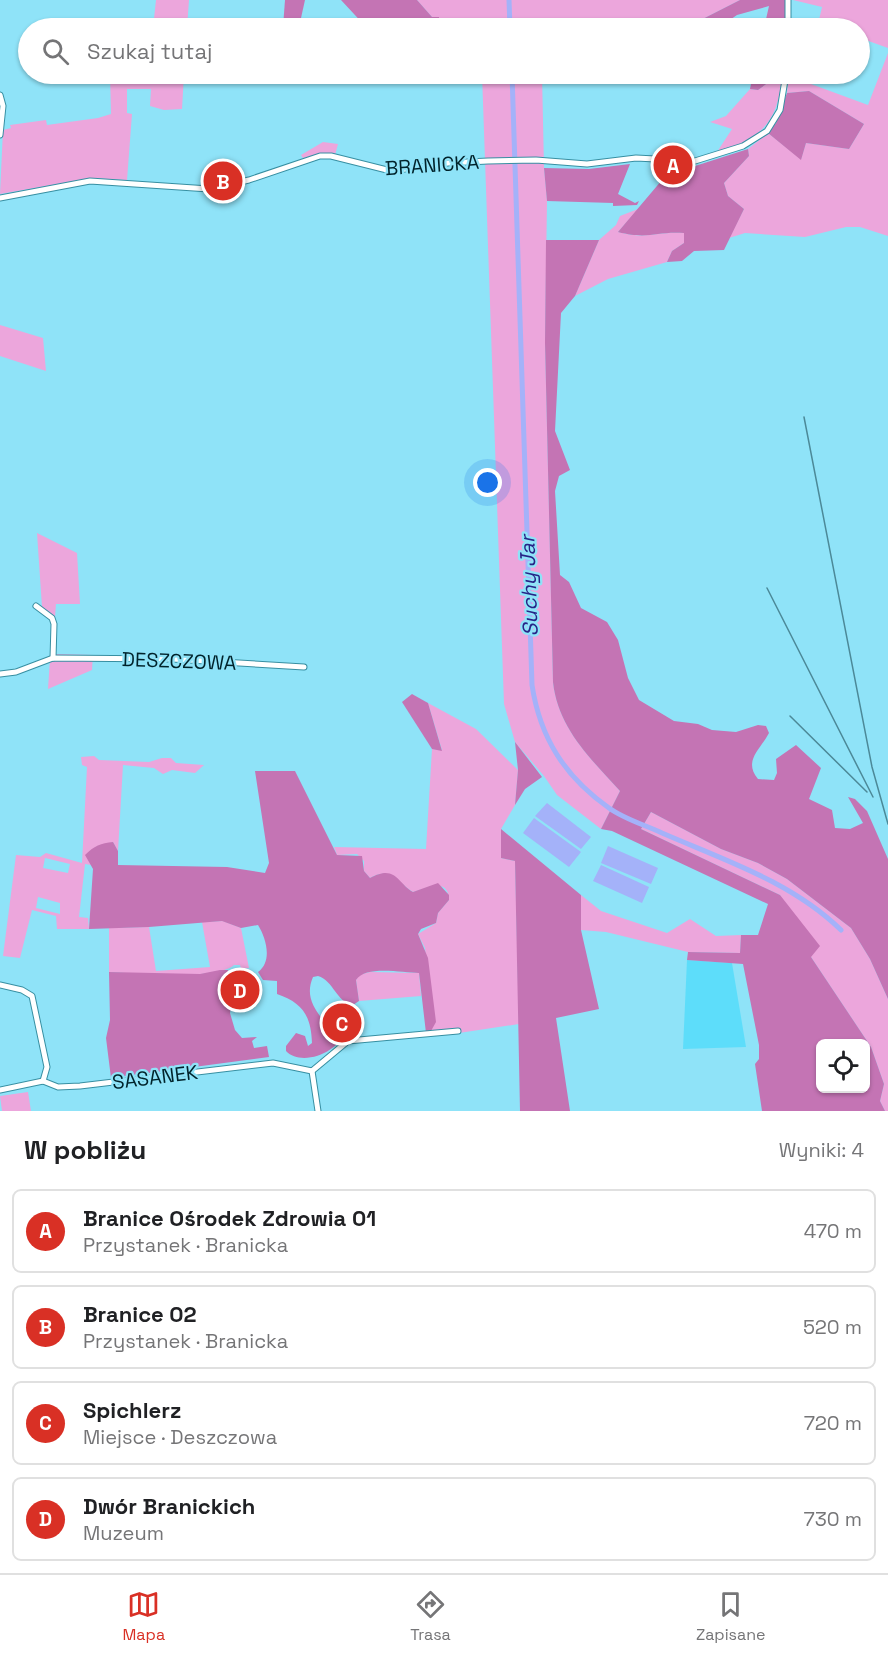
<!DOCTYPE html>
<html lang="pl">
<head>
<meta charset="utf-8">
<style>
	:root { --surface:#fff; --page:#f6f6f6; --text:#202124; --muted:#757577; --line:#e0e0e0; --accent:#d93025 }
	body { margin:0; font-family:"Space Grotesk",sans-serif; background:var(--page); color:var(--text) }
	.controls { position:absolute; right:18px; bottom:18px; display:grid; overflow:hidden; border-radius:9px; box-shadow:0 2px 4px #0004 }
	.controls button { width:54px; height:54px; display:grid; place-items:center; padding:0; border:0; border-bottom:2px solid var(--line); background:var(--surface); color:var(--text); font:30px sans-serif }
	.you { position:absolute; left:488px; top:483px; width:21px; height:21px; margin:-15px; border:4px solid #fff; border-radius:50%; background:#1a73e8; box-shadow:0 0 0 9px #1a73e833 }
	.badge { display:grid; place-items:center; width:39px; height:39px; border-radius:50%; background:var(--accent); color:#fff; font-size:20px; font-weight:700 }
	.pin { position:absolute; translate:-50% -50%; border:3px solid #fff; box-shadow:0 2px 6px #0006 }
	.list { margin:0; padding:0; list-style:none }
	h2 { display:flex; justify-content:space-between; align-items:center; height:78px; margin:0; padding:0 24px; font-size:26px }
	h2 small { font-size:20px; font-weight:400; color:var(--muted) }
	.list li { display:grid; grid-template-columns:39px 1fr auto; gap:18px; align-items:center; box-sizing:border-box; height:84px; margin:0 12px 12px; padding:0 12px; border:2px solid var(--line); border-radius:9px }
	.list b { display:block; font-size:22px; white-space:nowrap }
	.list p { margin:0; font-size:20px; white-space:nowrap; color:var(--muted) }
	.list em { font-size:20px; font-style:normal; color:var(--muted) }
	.icon { flex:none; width:33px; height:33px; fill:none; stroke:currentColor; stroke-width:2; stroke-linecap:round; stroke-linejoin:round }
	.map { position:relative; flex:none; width:888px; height:1111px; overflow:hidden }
	.search { position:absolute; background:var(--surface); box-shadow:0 2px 4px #0004; left:18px; right:18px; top:18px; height:66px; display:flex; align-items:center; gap:15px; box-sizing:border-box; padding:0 21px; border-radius:33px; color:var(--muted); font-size:22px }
	.sheet { height:462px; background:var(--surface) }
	nav { display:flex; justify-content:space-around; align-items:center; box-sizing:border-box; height:84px; border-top:2px solid var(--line); background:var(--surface); font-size:16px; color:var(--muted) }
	nav a { display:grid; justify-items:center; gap:3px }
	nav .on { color:var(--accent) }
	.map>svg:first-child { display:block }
</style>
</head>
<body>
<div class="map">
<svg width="888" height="1111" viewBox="0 0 888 1111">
	<rect width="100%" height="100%" fill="#8fe3f8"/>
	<path fill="#5dddfa" d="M 687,960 L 732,963 L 746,1047 L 683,1049 Z"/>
	<g fill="#eca6dc" fill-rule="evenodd">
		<path d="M 156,0 L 189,0 L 187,28 L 112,28 L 112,21 L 153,28 Z"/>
		<path d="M 417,0 L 740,0 L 685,28 L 630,28 L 623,20 L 540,28 L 439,28 L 439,18 L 432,17 Z"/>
		<path d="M 793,0 L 888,0 L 888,48 L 860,38 L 860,28 L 833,28 L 818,24 L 822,7 Z"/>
		<path d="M 888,53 L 888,236 L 860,227 L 846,227 L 805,237 L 745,233 L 729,238 L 744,209 L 728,196 L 724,183 L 749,156 L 748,149 L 768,133 L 801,159 L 806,143 L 849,149 L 864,124 L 809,91 L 787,93 L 788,81 L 811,84 L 868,105 Z"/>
		<path d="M 110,74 L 184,74 L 182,109 L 164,110 L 150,106 L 151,89 L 127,89 L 127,113 L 132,114 L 127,180 L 92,178 L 0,194 L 3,130 L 11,128 L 10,125 L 46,120 L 47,125 L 98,118 L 111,114 Z"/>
		<path d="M 482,74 L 542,74 L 544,168 L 547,201 L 545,343 L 553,682 C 558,728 590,758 620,791 L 601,829 L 557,795 L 544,776 L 515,742 L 504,704 Z"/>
		<path d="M 780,74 L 782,74 C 779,121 762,139 717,152 L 732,129 L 710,122 L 726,116 L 750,89 L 758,90 Z"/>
		<path d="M 323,142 L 338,144 L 335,155 L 320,154 L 303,158 L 301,155 Z"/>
		<path d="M 638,209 L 618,232 C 647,240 657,231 685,233 L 684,243 L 672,251 L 667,262 L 608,279 L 575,296 L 599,240 L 616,225 L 620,216 Z"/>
		<path d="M 0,325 L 43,338 L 46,371 L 0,356 Z"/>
		<path d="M 37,533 L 77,553 L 80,604 L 56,604 L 55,617 L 42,607 Z"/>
		<path d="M 55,654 L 93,655 L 92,670 L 48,689 L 50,659 Z"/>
		<path d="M 428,703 L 476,729 L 518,770 L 515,805 L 501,829 L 501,858 L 515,861 L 519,1024 L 459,1033 L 458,1028 L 431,1031 L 425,948 L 418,934 L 436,923 L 438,913 L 449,900 C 448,876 426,889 413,892 C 398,883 391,866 370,878 L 364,871 L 364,861 L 357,854 L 337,855 L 334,847 L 426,849 L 432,749 L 442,750 Z"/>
		<path d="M 94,756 L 99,760 L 149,762 L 162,758 L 171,758 L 176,763 L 204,765 L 195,773 L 172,770 L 163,774 L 154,768 L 123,765 L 118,851 L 113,842 L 86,855 L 91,865 L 85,864 L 79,917 L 88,918 L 89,929 L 57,929 L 56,916 L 32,910 L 20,958 L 3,956 L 16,855 L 40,857 L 46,853 L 82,863 L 87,767 L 82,765 L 81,757 ZM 45,858 L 70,864 L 68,873 L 43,868 ZM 38,897 L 60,903 L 60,914 L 36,908 Z"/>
		<path d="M 651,812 L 721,849 L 758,863 L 787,879 L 851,928 L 870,959 L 888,999 L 888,1111 L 885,1111 L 880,1101 L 884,1084 L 871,1047 L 811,957 L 780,895 L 641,829 Z"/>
		<path d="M 581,895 L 601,911 L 667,933 L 690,919 L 716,936 L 741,935 L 740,953 L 688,952 L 606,932 L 581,930 Z"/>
		<path d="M 223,921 L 241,928 L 249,968 L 241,969 L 240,965 L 234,965 C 216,981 135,973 109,972 L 109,928 L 149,927 L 156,971 L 210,967 L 202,922 Z"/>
		<path d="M 370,972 L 419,973 L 421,996 L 359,1001 L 356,980 L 359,975 Z"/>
		<path d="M 28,1092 L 31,1111 L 2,1111 L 0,1096 Z"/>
	</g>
	<g fill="#c474b4" fill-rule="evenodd">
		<path d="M 285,0 L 305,0 L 299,27 L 283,27 Z"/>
		<path d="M 341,0 L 417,0 L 432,17 L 439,17 L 439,28 L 367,28 Z"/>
		<path d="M 740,0 L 786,0 L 785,28 L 764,28 L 769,6 L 737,15 L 718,28 L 685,28 Z"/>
		<path d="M 623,20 L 630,28 L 540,28 L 540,27 Z"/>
		<path d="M 753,74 L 780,74 L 758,90 L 750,89 Z"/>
		<path d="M 809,91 L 864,124 L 849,149 L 806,143 L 801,160 L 768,133 L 776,123 L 787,93 Z"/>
		<path d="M 748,149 L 749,156 L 724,183 L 728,196 L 744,209 L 724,250 L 694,251 L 682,261 L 667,262 L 672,251 L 684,243 L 684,233 C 656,231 649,240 618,232 L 673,167 L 692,167 Z"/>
		<path d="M 630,164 L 618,194 L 635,203 L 639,201 L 637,205 L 613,206 L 613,203 L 547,201 L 544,168 L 589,169 Z"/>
		<path d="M 546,240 L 599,240 L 575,296 L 561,313 L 555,431 L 570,470 L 559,476 L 555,491 L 560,575 L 569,582 L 581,608 L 607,622 L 618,640 L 628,678 L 639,700 L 674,721 L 698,724 L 712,730 L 736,732 L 758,725 L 766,726 L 769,733 C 760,750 743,761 758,779 L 774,780 L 777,773 L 776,759 L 796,745 L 821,768 L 809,799 L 832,810 L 835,828 L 850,829 L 863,823 L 848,797 L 855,799 L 867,811 L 888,859 L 888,999 L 870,959 L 851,928 L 787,879 L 758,863 L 721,849 L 651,812 L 641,829 L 780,895 L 820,946 L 811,957 L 871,1047 L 884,1084 L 880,1101 L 885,1111 L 762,1111 L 755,1064 L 759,1059 L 759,1045 L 743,964 L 687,960 L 688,952 L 740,953 L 741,935 L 758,935 L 768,904 L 612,831 L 601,829 L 620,791 C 590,758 558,728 553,682 L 545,343 ZM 820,1044 L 866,1044 L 866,1088 L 820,1088 Z"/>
		<path d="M 412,694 L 428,703 L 442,751 L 432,749 L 402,702 Z"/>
		<path d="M 515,742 L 542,777 L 525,789 L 515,805 L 518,770 Z"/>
		<path d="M 255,771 L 295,771 L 337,855 L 362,856 L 364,871 L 370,878 C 396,864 397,883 413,892 L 438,883 L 449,895 L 449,900 L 438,913 L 436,923 L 421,929 L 418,934 L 428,958 L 436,1022 L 431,1031 L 426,1033 L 419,973 C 402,973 366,965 356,980 L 359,1001 L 353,1005 C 336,1002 334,981 318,976 L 313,977 C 303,1000 319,1014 332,1031 L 344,1030 C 342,1051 302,1068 286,1051 L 286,1046 L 296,1033 L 305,1036 L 308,1046 L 312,1043 C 311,1016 303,1003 277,994 L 277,981 L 263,980 L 258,972 C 273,961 266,938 258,925 L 241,928 L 222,921 L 149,927 L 89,929 L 93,869 L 85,855 C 94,846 101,843 113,842 L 118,851 L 118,865 L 227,867 L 265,873 L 269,863 Z"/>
		<path d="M 501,829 L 581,895 L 581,930 L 599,1009 L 556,1018 L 570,1111 L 520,1111 L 515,861 L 501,858 Z"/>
		<path d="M 220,970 L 228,970 L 227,983 L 233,997 L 230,1013 L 235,1030 L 242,1038 L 257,1037 L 252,1041 L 254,1048 L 267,1046 L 269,1057 L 111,1078 L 106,1038 L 110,1020 L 109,972 L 200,974 Z"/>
	</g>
	<g fill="#a4b2f9">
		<path d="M 547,803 L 591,837 L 581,849 L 535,816 Z"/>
		<path d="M 534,818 L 581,852 L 569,867 L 523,833 Z"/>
		<path d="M 608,846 L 658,868 L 651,884 L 601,863 Z"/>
		<path d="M 601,865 L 649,887 L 642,903 L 593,881 Z"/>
	</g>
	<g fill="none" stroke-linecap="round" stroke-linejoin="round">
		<g stroke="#a4b2f9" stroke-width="5">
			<path d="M 509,0 L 510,28"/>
			<path d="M 512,74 L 532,685 C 540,738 565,777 609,808 C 624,819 645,825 662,833 C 724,860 792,882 841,930"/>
		</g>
		<defs>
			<g id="minor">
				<path d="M 788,0 L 788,28"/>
				<path d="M 0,95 L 3,106 L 0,135"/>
				<path d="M 0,198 L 90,181 L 209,189 L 249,180 L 320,156 L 331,156 L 391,171 L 448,163 L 488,161 L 536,160 L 587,164 L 636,158 L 695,161 L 743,146 L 767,131 L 780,110 L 786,74"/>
				<path d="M 36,606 L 52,618 L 54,624 L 53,658"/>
				<path d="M 0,674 L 16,672 L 53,658 L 172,659 L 304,667"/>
				<path d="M 0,985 L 22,990 L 32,996 L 47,1067 L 43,1081"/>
				<path d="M 312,1071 L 348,1041 L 458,1031"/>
				<path d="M 312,1071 L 318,1111"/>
				<path d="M 0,1090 L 43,1081 L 58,1087 L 80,1086 L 273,1063 L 312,1071"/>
			</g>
		</defs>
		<use href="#minor" stroke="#378fa2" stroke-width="7"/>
		<use href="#minor" stroke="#fff" stroke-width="5"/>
		<g stroke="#4c8998" stroke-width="1.5">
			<path d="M 804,417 L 872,767 L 888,824"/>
			<path d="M 767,588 L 873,797"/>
			<path d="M 790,716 L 867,792"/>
		</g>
	</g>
	<g text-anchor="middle" stroke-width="4.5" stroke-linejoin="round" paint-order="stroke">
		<g font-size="20" fill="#00232b" stroke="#8fe3f8">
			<text transform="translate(432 165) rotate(-4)" y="7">BRANICKA</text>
			<text transform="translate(179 661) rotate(2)" y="7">DESZCZOWA</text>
			<text transform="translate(155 1077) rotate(-7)" y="7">SASANEK</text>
		</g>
		<g font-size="21" font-style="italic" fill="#272487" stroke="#8fe3f8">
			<text transform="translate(529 586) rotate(-92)" y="7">Suchy Jar</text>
		</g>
	</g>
</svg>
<div class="controls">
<button><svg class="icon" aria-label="locate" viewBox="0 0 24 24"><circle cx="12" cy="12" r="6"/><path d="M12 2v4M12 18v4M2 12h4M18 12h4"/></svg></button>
</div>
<div class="you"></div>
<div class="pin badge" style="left:673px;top:165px">A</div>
<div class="pin badge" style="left:223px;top:181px">B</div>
<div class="pin badge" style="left:342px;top:1023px">C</div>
<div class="pin badge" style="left:240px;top:990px">D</div>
<div class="search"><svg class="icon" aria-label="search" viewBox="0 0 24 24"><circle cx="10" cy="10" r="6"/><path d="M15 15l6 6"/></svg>Szukaj tutaj</div>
</div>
<section class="sheet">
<h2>W pobliżu<small>Wyniki: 4</small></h2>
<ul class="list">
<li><span class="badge">A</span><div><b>Branice Ośrodek Zdrowia 01</b><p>Przystanek · Branicka</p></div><em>470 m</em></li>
<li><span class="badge">B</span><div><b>Branice 02</b><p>Przystanek · Branicka</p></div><em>520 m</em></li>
<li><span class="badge">C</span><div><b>Spichlerz</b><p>Miejsce · Deszczowa</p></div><em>720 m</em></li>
<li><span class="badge">D</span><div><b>Dwór Branickich</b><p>Muzeum</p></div><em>730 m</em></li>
</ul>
</section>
<nav>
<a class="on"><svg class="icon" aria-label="map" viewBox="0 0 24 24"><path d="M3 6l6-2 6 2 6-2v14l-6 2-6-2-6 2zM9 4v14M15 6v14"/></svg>Mapa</a>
<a><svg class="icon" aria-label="directions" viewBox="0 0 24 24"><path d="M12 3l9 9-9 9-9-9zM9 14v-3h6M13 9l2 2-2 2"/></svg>Trasa</a>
<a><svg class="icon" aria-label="saved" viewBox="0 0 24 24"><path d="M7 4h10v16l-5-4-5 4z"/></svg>Zapisane</a>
</nav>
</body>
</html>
